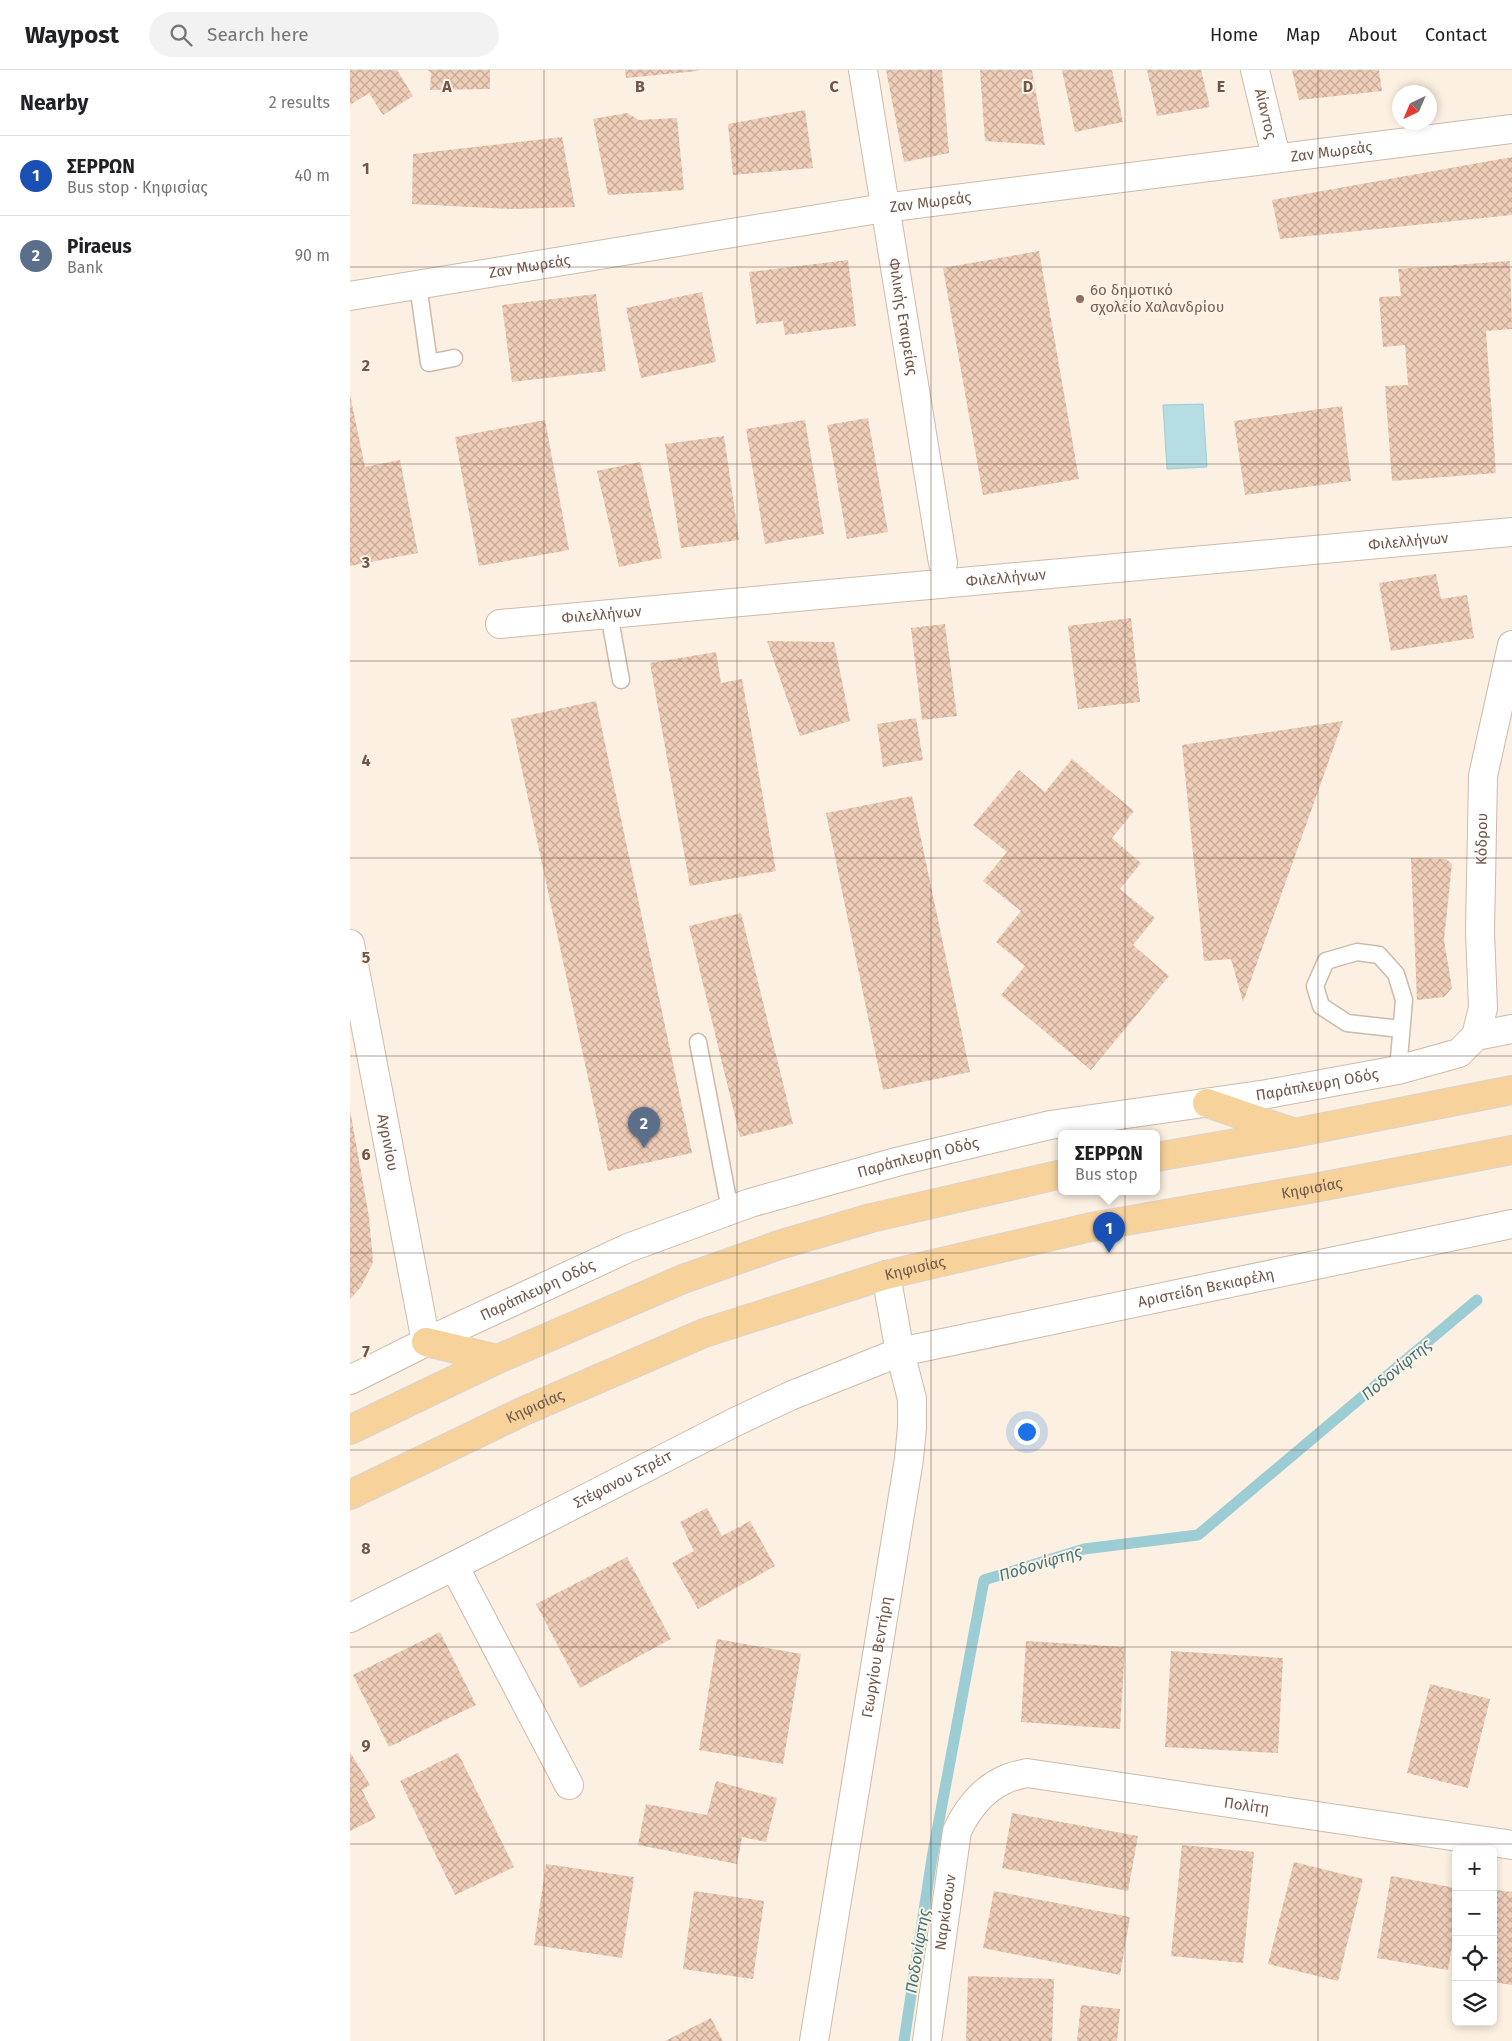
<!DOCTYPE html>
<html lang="en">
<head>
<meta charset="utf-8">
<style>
	:root { --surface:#fff; --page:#f2f2f2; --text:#202124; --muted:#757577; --line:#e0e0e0; --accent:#e1684a }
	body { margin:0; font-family:"Fira Sans",sans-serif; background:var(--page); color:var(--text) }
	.controls { position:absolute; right:15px; bottom:15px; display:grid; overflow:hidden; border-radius:8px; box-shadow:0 2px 8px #0003 }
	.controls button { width:45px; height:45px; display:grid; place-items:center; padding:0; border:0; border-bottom:1px solid var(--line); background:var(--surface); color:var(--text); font:25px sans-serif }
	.compass { position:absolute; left:1042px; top:15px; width:45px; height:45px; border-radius:50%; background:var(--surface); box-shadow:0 2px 8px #0003; rotate:224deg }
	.you { position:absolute; left:676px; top:1361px; width:18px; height:18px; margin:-12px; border:4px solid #fff; border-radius:50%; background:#1a73e8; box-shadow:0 0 0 8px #1a73e833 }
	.badge { display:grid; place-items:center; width:32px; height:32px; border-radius:50%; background:var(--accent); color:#fff; font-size:16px; font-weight:700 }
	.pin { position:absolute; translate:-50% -41px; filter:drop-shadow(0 1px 2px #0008) }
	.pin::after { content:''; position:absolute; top:26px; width:18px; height:15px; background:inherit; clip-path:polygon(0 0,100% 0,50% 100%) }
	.popup { position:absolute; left:708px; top:1060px; width:102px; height:65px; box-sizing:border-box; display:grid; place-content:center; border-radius:8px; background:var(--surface); filter:drop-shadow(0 1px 4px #0005); font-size:16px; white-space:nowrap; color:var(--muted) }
	.popup b { font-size:19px; color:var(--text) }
	.popup::after { content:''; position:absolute; left:50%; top:100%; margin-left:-10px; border:10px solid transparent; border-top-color:var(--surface) }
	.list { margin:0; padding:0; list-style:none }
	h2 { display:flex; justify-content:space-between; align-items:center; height:65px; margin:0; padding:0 20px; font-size:21px }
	h2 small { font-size:16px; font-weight:400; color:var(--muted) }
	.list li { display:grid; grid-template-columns:32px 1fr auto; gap:15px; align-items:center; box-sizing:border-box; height:80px; padding:0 20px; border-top:1px solid var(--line) }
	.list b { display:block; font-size:19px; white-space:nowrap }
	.list p { margin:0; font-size:16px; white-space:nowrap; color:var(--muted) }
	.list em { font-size:16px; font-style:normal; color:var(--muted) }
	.icon { flex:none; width:28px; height:28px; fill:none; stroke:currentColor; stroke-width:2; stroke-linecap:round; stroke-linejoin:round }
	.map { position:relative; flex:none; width:1162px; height:1971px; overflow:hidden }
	header { display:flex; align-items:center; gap:30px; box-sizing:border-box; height:70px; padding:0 25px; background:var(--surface); border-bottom:1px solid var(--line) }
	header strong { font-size:24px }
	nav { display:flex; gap:28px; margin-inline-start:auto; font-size:18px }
	.search { width:350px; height:45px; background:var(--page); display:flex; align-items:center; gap:12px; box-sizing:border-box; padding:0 18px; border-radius:28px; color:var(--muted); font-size:19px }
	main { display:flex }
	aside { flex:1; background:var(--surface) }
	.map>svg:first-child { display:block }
</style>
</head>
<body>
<header>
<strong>Waypost</strong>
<div class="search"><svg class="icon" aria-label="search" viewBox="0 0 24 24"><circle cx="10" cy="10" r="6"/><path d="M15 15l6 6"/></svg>Search here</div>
<nav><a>Home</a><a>Map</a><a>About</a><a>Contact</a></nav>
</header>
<main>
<aside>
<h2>Nearby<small>2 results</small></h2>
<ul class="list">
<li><span class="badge" style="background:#1a4fb4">1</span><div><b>ΣΕΡΡΩΝ</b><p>Bus stop · Κηφισίας</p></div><em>40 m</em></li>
<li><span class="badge" style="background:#5c6f8a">2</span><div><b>Piraeus</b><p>Bank</p></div><em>90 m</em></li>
</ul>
</aside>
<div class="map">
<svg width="1162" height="1971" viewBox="0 0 1162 1971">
	<defs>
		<pattern id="building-cross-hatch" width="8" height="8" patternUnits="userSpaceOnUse" patternTransform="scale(1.25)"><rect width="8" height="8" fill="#efceb9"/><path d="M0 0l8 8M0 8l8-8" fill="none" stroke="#c6aa98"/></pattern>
	</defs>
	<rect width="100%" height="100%" fill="#fbf0e1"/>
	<path fill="#b6dde3" stroke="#9dcdd4" d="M 853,334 L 857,397 L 817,399 L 813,335 Z"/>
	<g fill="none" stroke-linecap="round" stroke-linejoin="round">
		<path stroke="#9dcdd4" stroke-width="11" d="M 554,1971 L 582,1788 L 634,1510 L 734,1479 L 848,1465 L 1127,1230"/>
	</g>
	<g fill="url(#building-cross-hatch)">
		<path d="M 0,0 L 47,0 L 63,26 L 33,45 L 19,23 L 0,35 Z"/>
		<path d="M 78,0 L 140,0 L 140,19 L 80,20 L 81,3 Z"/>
		<path d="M 275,0 L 348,0 L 348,1 L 276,8 Z"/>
		<path d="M 536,0 L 592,0 L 599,83 L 554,92 Z"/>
		<path d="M 630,0 L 682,0 L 695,75 L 635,71 Z"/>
		<path d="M 712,0 L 762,0 L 773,52 L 725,62 Z"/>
		<path d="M 797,0 L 851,0 L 860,37 L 807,46 Z"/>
		<path d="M 942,0 L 1029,0 L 1032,21 L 949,30 Z"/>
		<path d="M 455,40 L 463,98 L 383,105 L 378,54 Z"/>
		<path d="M 277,43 L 289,50 L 327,48 L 334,120 L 258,125 L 243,49 Z"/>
		<path d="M 212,67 L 225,137 L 162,139 L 62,134 L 63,84 Z"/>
		<path d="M 1162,87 L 1162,145 L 930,169 L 922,130 Z"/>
		<path d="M 689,181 L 729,409 L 633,425 L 593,198 Z"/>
		<path d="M 498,190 L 506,256 L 435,265 L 433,251 L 406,254 L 399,202 Z"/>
		<path d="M 1160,191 L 1162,259 L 1136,261 L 1146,403 L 1042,411 L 1035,316 L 1058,315 L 1055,275 L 1033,277 L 1029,227 L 1051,226 L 1048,199 Z"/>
		<path d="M 352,222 L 366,292 L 291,308 L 276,238 Z"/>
		<path d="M 246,224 L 256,301 L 162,312 L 152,235 Z"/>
		<path d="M 0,325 L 15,397 L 50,390 L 68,483 L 0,496 Z"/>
		<path d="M 992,336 L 1001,411 L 895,425 L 884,351 Z"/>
		<path d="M 518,348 L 538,462 L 497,469 L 477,355 Z"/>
		<path d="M 195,350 L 219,480 L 129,496 L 105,367 Z"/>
		<path d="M 455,350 L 474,464 L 415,474 L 396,359 Z"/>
		<path d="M 374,366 L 389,470 L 331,478 L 315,374 Z"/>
		<path d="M 290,392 L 312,488 L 269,497 L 247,401 Z"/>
		<path d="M 1086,504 L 1091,529 L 1117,525 L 1124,568 L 1041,581 L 1029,513 Z"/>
		<path d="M 781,548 L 790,632 L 728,639 L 718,556 Z"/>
		<path d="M 595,554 L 607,646 L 572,650 L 561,558 Z"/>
		<path d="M 417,571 L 484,572 L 500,651 L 450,666 Z"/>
		<path d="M 366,582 L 371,613 L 392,609 L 426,801 L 340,816 L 300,593 Z"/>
		<path d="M 246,631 L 342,1083 L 258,1101 L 161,649 Z"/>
		<path d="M 566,648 L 573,690 L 533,697 L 527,654 Z"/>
		<path d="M 993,651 L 893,932 L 881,889 L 854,891 L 832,675 Z"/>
		<path d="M 722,689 L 784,741 L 762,768 L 791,793 L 770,819 L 805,848 L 783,875 L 819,906 L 741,1000 L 651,925 L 675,896 L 646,872 L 671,841 L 633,811 L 657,782 L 623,755 L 669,700 L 695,722 Z"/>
		<path d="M 562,726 L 620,1002 L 533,1020 L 476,743 Z"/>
		<path d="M 1061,788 L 1096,789 L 1102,794 L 1094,870 L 1102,918 L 1094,927 L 1067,930 Z"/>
		<path d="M 391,843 L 443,1054 L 390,1067 L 339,856 Z"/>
		<path d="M 0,1040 L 19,1147 L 23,1192 L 11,1217 L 0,1229 Z"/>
		<path d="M 357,1438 L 372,1466 L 400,1451 L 425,1496 L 348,1539 L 322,1493 L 344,1481 L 330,1452 Z"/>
		<path d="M 277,1487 L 321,1569 L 230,1618 L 186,1534 Z"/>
		<path d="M 90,1562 L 126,1635 L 39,1677 L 3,1605 Z"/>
		<path d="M 367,1569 L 451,1584 L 433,1694 L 349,1680 Z"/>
		<path d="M 676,1571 L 775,1577 L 770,1659 L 671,1652 Z"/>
		<path d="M 821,1581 L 933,1588 L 928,1683 L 815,1677 Z"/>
		<path d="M 1080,1614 L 1140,1629 L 1118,1718 L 1057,1703 Z"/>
		<path d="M 0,1682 L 20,1715 L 12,1720 L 26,1748 L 0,1761 Z"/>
		<path d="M 108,1683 L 164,1797 L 105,1825 L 50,1711 Z"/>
		<path d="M 366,1711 L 427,1728 L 416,1772 L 392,1767 L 387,1794 L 288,1775 L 296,1734 L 357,1745 Z"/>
		<path d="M 662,1743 L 788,1766 L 778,1821 L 652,1798 Z"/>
		<path d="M 832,1775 L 904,1782 L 893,1893 L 821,1886 Z"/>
		<path d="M 944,1792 L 1013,1809 L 988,1911 L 918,1894 Z"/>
		<path d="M 196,1794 L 284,1807 L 272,1888 L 184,1875 Z"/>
		<path d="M 1041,1806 L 1106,1818 L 1106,1853 L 1098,1900 L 1027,1888 Z"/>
		<path d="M 1146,1820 L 1162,1822 L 1162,1915 L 1143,1912 L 1143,1835 Z"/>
		<path d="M 344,1821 L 414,1831 L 403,1909 L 333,1899 Z"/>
		<path d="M 644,1821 L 780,1847 L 770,1905 L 633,1878 Z"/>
		<path d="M 618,1906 L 704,1909 L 702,1971 L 616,1971 Z"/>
		<path d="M 731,1935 L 770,1939 L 767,1971 L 727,1971 Z"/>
		<path d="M 361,1948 L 373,1971 L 315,1971 Z"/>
	</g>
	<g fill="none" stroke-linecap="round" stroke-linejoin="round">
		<defs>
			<g id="service">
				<path d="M 68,215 L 79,293 L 104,288"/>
				<path d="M 259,544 L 271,610"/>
				<path d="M 348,972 L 380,1140"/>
				<path d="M 1048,1000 L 1054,930 L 1046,904 L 1029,885 L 1007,882 L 976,891 L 965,916 L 971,936 L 997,953 L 1051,959"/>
			</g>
			<g id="minor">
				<path id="s1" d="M 513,0 L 593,493"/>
				<path id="s2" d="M 905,0 L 926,87"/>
				<path id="s3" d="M 0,226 L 534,138 L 1162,59"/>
				<path id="s4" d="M 150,554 L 1162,462"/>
				<path id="s5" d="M 0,874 L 76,1272"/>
				<path id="s6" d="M 1126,966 L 1133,938 L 1130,862 L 1133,706 L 1162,575"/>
				<path d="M 104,1496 L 219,1715"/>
				<path id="s7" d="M 464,1971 L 559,1389 L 562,1357 L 562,1329 L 550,1282 L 536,1205"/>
				<path id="s8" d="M 577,1971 L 607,1761 C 617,1740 632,1720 654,1710 C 661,1706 669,1705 677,1703 L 1162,1775"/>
			</g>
			<g id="tertiary">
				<path id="s9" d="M 0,1310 L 76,1272 L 278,1178 L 400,1133 L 550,1091 L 700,1055 L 917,1024 L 1048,1000 L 1109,983 L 1126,966 L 1162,959"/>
				<path id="s10" d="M 0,1548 L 104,1496 L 383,1353 L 440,1326 L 550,1282 L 1162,1154"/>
			</g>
			<g id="primary">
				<path d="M 857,1033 L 942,1062"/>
				<path d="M 806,1087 L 944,1063 L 1162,1020"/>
				<path d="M 76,1272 L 148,1289"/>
				<path d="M 0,1360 L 148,1289 L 333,1209 L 429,1175 L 521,1148 L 712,1104"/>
				<path id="s11" d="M 0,1425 L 174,1341 L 354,1263 L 536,1205 L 741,1157 L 959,1119 L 1162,1080"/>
			</g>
		</defs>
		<use href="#service" stroke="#cdbaab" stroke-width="19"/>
		<use href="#minor" stroke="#cdbaab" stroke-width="30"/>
		<use href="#tertiary" stroke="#cdbaab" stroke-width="30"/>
		<use href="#primary" stroke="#dad3d0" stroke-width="30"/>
		<use href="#service" stroke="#fff" stroke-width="16"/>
		<use href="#minor" stroke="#fff" stroke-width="28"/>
		<use href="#tertiary" stroke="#fff" stroke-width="28"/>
		<use href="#primary" stroke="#f7d39b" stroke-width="28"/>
	</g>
	<path fill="none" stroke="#705649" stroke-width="1" stroke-opacity="0.55" d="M 194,0 L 194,1971M 387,0 L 387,1971M 581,0 L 581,1971M 775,0 L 775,1971M 968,0 L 968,1971M 0,197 L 1162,197M 0,394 L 1162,394M 0,591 L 1162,591M 0,788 L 1162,788M 0,986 L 1162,986M 0,1183 L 1162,1183M 0,1380 L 1162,1380M 0,1577 L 1162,1577M 0,1774 L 1162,1774"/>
	<circle fill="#8d6e63" stroke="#fef4e6" stroke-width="2" cx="730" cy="229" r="5"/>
	<g text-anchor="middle" stroke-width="4" stroke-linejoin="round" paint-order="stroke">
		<g font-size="15" fill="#705649" stroke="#fef4e6">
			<text dy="5" stroke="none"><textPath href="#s2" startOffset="45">Αίαντος</textPath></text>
			<text dy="5" stroke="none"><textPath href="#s3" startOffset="992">Ζαν Μωρεάς</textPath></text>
			<text dy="5" stroke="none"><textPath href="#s3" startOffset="588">Ζαν Μωρεάς</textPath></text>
			<text dy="5" stroke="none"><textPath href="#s3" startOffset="182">Ζαν Μωρεάς</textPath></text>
			<text dy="5" stroke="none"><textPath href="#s1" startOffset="250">Φιλικής Εταιρείας</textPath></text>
			<text dy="5" stroke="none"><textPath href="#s4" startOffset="912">Φιλελλήνων</textPath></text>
			<text dy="5" stroke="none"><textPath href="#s4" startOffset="508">Φιλελλήνων</textPath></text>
			<text dy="5" stroke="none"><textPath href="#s4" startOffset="102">Φιλελλήνων</textPath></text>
			<text dy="5" stroke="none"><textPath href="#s6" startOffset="198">Κόδρου</textPath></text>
			<text dy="5" stroke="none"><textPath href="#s9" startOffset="1018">Παράπλευρη Οδός</textPath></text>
			<text dy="5" stroke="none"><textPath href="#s5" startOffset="202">Αγρινίου</textPath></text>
			<text dy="5" stroke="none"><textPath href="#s9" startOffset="612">Παράπλευρη Οδός</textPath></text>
			<text dy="5" stroke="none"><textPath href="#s11" startOffset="1015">Κηφισίας</textPath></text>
			<text dy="5" stroke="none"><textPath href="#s11" startOffset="610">Κηφισίας</textPath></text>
			<text dy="5" stroke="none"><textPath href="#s10" startOffset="924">Αριστείδη Βεκιαρέλη</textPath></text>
			<text dy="5" stroke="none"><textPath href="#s9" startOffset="208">Παράπλευρη Οδός</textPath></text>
			<text dy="5" stroke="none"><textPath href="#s11" startOffset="205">Κηφισίας</textPath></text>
			<text dy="5" stroke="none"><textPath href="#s10" startOffset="306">Στέφανου Στρέιτ</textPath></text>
			<text dy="5" stroke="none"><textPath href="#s7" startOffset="389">Γεωργίου Βεντήρη</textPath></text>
			<text dy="5" stroke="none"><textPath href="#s8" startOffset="529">Πολίτη</textPath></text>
			<text dy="5" stroke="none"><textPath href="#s8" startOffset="130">Ναρκίσσων</textPath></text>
		</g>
		<g font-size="15" fill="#785e54" stroke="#fef4e6" text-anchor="start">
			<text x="740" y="225">6ο δημοτικό<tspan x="740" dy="17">σχολείο Χαλανδρίου</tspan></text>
		</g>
		<g font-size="16" font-style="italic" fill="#41747c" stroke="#fef4e6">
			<text transform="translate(1046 1299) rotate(-40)" y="6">Ποδονίφτης</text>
			<text transform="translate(690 1493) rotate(-17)" y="6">Ποδονίφτης</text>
			<text transform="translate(567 1881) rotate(-81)" y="6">Ποδονίφτης</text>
		</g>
	</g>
	<g font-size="16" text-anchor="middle" font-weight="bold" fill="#705649" stroke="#fef4e6" stroke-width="4" stroke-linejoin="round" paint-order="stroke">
		<text x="97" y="22">A</text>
		<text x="290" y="22">B</text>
		<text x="484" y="22">C</text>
		<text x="678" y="22">D</text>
		<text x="871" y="22">E</text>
		<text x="16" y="104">1</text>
		<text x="16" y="301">2</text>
		<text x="16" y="498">3</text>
		<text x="16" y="696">4</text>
		<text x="16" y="893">5</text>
		<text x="16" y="1090">6</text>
		<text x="16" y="1287">7</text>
		<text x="16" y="1484">8</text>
		<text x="16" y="1681">9</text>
	</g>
</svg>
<div class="controls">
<button>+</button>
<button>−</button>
<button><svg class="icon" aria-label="locate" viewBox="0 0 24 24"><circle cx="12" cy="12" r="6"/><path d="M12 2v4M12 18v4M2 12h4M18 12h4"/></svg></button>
<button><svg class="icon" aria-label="layers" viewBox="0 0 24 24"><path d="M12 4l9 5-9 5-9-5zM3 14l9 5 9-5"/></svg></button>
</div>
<svg class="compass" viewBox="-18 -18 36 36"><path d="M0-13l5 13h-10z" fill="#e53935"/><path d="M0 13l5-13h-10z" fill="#757577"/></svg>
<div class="you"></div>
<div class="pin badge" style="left:759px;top:1183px;background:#1a4fb4">1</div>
<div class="popup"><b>ΣΕΡΡΩΝ</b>Bus stop</div>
<div class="pin badge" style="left:294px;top:1078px;background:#5c6f8a">2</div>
</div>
</main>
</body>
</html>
